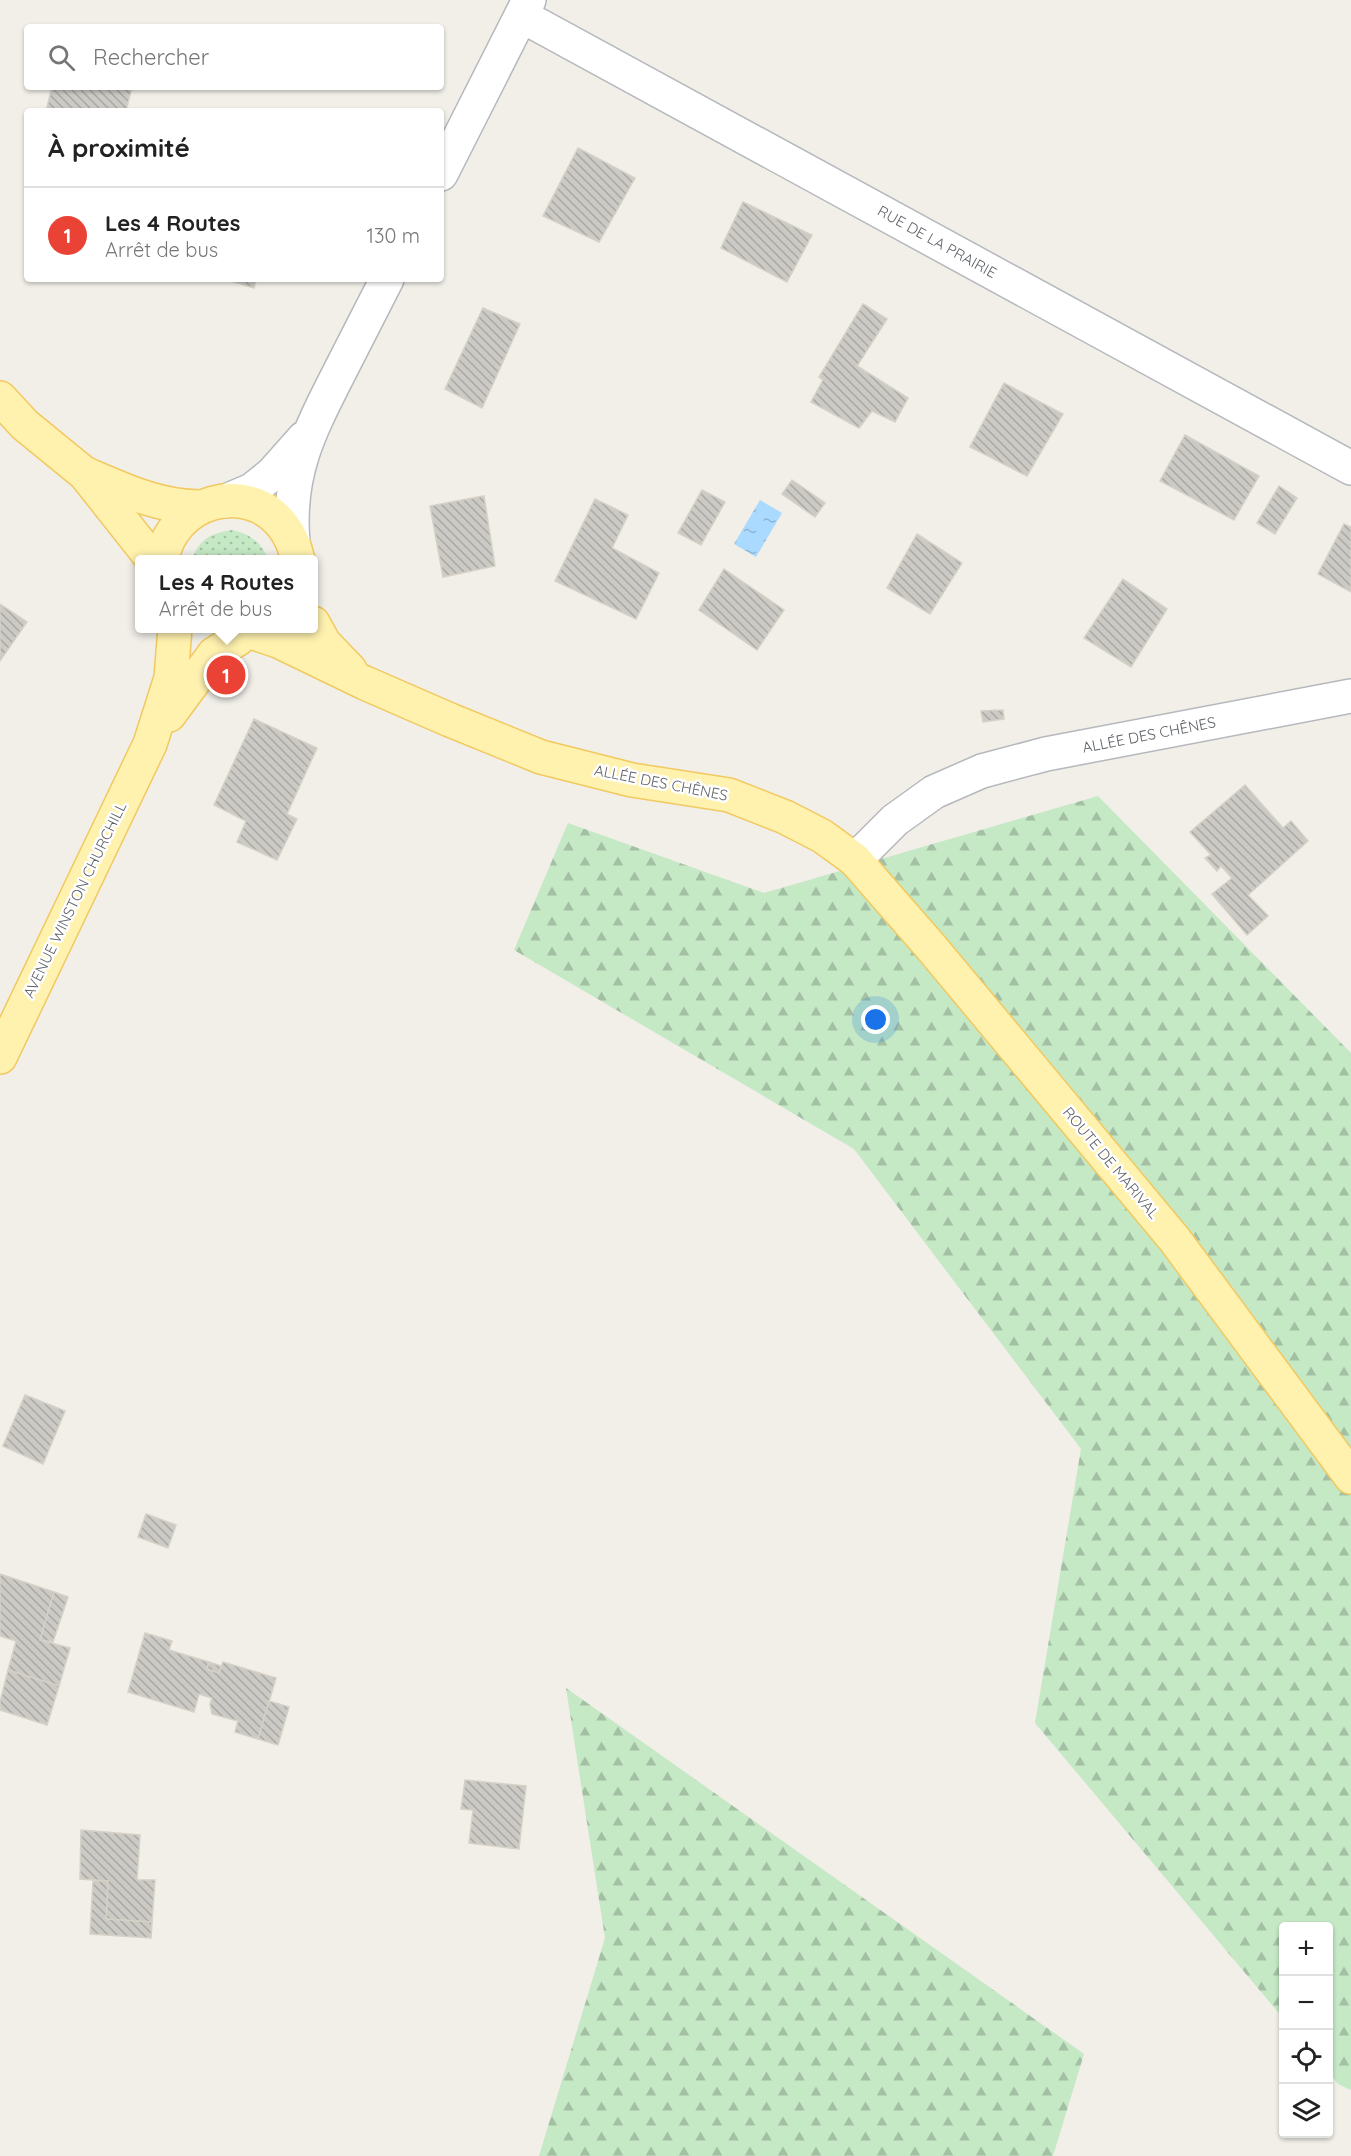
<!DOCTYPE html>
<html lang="fr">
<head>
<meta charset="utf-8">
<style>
	:root { --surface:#fff; --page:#f2f2f2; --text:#222; --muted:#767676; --line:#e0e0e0; --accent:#ea4335 }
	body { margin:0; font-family:Quicksand,sans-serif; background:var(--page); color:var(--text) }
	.controls { position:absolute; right:18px; bottom:18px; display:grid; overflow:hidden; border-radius:6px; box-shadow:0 2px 4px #0004 }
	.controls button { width:54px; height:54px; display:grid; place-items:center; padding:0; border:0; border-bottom:2px solid var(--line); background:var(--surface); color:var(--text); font:30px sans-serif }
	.you { position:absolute; left:876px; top:1020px; width:21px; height:21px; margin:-15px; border:4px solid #fff; border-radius:50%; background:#1a73e8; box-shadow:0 0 0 9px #1a73e833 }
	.badge { display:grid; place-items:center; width:39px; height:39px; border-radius:50%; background:var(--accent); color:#fff; font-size:20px; font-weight:700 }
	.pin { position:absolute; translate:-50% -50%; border:3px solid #fff; box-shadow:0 2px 6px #0006 }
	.popup { position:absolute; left:135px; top:555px; width:183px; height:78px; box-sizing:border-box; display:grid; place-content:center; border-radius:6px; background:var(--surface); filter:drop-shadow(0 2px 4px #0005); font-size:20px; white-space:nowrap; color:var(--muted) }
	.popup b { font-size:22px; color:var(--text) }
	.popup::after { content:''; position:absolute; left:50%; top:100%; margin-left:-12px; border:12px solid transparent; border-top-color:var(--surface) }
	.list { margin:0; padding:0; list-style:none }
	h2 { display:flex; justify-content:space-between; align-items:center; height:78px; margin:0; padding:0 24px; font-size:26px }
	h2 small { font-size:20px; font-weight:400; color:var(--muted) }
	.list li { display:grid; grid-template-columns:39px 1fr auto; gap:18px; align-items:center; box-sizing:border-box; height:96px; padding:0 24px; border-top:2px solid var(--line) }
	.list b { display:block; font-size:22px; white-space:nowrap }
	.list p { margin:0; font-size:20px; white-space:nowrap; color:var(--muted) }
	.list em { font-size:20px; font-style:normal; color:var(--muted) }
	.icon { flex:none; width:33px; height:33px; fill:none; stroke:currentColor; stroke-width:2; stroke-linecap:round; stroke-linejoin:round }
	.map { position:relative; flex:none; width:1351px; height:2156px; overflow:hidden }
	.search { position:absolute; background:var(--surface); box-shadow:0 2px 4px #0004; left:24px; top:24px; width:420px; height:66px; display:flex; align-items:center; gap:15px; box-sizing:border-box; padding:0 21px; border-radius:6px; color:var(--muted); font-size:22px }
	.panel { position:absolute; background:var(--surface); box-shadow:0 2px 4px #0004; left:24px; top:108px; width:420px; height:174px; border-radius:6px }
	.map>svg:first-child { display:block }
</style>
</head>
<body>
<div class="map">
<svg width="1351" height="2156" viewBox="0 0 1351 2156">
	<defs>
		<pattern id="grass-dots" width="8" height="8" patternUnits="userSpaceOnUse" patternTransform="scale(1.5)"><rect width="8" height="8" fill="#c5e8c5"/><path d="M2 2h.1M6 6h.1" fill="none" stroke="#a3c0a4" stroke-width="1.8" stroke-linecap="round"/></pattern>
		<pattern id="forest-firs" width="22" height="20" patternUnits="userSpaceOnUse" patternTransform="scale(1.5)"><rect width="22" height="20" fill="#c5e8c5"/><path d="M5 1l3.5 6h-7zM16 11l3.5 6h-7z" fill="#a3c0a4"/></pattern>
		<pattern id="water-ripples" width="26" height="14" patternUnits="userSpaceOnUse" patternTransform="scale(1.5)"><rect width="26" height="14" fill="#aadaff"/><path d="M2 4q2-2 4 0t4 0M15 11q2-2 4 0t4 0" fill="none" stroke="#8eb4d2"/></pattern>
		<pattern id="building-back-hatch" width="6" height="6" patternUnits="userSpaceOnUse" patternTransform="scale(1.5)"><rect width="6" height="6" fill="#cccac5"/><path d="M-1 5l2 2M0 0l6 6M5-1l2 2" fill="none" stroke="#a9a8a4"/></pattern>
	</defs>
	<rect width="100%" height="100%" fill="#f1efe8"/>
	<path fill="url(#grass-dots)" d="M 232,530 C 250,534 261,542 268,559 L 192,559 C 199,539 212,533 232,530 Z"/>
	<g fill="url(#forest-firs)">
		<path d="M 1098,796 L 1351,1053 L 1351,2090 L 1338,2084 L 1329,2072 L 1328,1926 L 1284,1926 L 1283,2018 L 1035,1723 L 1081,1449 L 854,1149 L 514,950 L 568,823 L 764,893 Z"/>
		<path d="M 566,1688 L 1084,2054 L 1053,2156 L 539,2156 L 605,1938 Z"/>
	</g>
	<path fill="url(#water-ripples)" d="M 760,500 L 782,513 L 756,557 L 734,544 Z"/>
	<g fill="url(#building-back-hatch)" stroke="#d6d1c6" stroke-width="1.5">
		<path d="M 52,87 L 132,87 L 126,111 L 46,111 Z"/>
		<path d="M 578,148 L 635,178 L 599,242 L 543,216 Z"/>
		<path d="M 743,202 L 812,235 L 787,282 L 721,248 Z"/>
		<path d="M 225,279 L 256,279 L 254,288 Z"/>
		<path d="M 863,304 L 887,319 L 857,366 L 908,398 L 895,422 L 872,411 L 859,428 L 811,402 L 823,380 L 819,377 Z"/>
		<path d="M 483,308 L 520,324 L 482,408 L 445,389 Z"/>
		<path d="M 1004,383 L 1063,414 L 1027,476 L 970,447 Z"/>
		<path d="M 1185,435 L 1259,476 L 1234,520 L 1160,481 Z"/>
		<path d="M 792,480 L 825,503 L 815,517 L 782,494 Z"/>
		<path d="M 1279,486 L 1297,498 L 1275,534 L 1257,523 Z"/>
		<path d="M 702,490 L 725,502 L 701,545 L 678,533 Z"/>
		<path d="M 484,496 L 495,566 L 443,577 L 430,506 Z"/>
		<path d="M 595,499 L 628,515 L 612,548 L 659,573 L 636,619 L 555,581 Z"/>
		<path d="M 1344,524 L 1351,527 L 1351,592 L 1318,574 Z"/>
		<path d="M 917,534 L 962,563 L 930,614 L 887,588 Z"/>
		<path d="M 724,569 L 784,610 L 757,650 L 699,610 Z"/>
		<path d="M 1123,579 L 1167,609 L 1131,667 L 1084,638 Z"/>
		<path d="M 0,604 L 27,622 L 0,661 Z"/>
		<path d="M 1003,710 L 1004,719 L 983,722 L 981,711 Z"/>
		<path d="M 254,719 L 317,748 L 287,814 L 297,819 L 277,860 L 237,842 L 246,821 L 214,805 Z"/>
		<path d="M 1245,785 L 1283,828 L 1291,821 L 1308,841 L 1248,895 L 1268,916 L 1247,935 L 1212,894 L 1232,878 L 1221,866 L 1217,871 L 1205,858 L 1211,855 L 1190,832 Z"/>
		<path d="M 25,1395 L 65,1411 L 43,1464 L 3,1446 Z"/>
		<path d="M 146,1514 L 176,1525 L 168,1548 L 138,1537 Z"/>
		<path d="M 0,1574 L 54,1592 L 40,1640 L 70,1648 L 59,1686 L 8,1670 L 16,1641 L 0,1636 Z"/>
		<path d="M 54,1592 L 68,1597 L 53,1642 L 40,1640 Z"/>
		<path d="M 145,1633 L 172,1641 L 169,1650 L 209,1662 L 207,1669 L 219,1673 L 223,1662 L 276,1678 L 258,1739 L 235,1732 L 238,1721 L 212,1714 L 210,1704 L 212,1698 L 199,1694 L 194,1712 L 128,1692 Z"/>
		<path d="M 209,1662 L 221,1666 L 219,1673 L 207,1669 Z"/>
		<path d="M 8,1670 L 59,1686 L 47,1725 L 0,1710 L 0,1702 Z"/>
		<path d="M 269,1701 L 289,1707 L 278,1745 L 258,1739 Z"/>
		<path d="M 465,1780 L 526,1786 L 519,1849 L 469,1843 L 473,1810 L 461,1809 Z"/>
		<path d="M 81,1830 L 140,1835 L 137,1880 L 155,1880 L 152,1922 L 106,1919 L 108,1881 L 80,1879 Z"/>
		<path d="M 93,1881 L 108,1881 L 106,1919 L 152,1922 L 151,1938 L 90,1934 Z"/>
	</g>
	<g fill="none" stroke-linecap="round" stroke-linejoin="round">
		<defs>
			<g id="minor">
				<path d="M 522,16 L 1351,468"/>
				<path d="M 441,174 L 529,0"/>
				<path d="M 226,501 L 252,490 L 272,474 L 304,438"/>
				<path d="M 293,542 C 287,474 309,432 339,373 C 355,342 371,310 387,279"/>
				<path d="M 855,860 L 895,820 L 934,792 L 982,771 L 1046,754 L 1351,696"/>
			</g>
			<g id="major">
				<path d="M 0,398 L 25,425 L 85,474 L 153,560"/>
				<path d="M 86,474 C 123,490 159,507 200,507"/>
				<path d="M 162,560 C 171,501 247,479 283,526 C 291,536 295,547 298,560"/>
				<path d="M 313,623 L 324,643 L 350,670"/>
				<path d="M 257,634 L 278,641 L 365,683 L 450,720 L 541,757 L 632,780 L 729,795 L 785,817 L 822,836 L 855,860 L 931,947 L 1175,1240 L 1351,1477"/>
				<path d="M 169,715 L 214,654 L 238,639"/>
				<path d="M 0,1057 L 150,744 L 171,678 L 175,628"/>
			</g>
		</defs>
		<use href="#minor" stroke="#b5b8bc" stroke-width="36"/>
		<use href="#major" stroke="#f2c960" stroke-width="36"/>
		<use href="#minor" stroke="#fff" stroke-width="33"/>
		<use href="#major" stroke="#fff2af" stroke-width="33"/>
	</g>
	<g text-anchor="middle" stroke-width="5" stroke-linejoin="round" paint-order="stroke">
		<g font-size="15" fill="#5f6368" stroke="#fff">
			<text transform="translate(937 242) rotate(29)" y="5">RUE DE LA PRAIRIE</text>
			<text transform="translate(1149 735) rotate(-11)" y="5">ALLÉE DES CHÊNES</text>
			<text transform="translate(661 783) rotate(11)" y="5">ALLÉE DES CHÊNES</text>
			<text transform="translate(75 900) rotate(-64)" y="5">AVENUE WINSTON CHURCHILL</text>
			<text transform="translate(1111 1163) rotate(50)" y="5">ROUTE DE MARIVAL</text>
		</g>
	</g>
</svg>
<div class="controls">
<button>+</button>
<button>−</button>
<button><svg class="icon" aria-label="locate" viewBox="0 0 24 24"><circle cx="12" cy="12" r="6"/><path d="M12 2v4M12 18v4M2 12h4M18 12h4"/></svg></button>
<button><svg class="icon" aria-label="layers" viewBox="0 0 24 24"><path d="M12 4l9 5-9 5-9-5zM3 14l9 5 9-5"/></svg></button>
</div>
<div class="you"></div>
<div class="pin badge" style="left:226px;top:675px">1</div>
<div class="popup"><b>Les 4 Routes</b>Arrêt de bus</div>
<div class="search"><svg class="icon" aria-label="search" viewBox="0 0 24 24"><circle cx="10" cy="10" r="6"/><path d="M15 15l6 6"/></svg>Rechercher</div>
<section class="panel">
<h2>À proximité<small></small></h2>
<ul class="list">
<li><span class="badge">1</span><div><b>Les 4 Routes</b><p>Arrêt de bus</p></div><em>130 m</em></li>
</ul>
</section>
</div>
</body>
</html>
